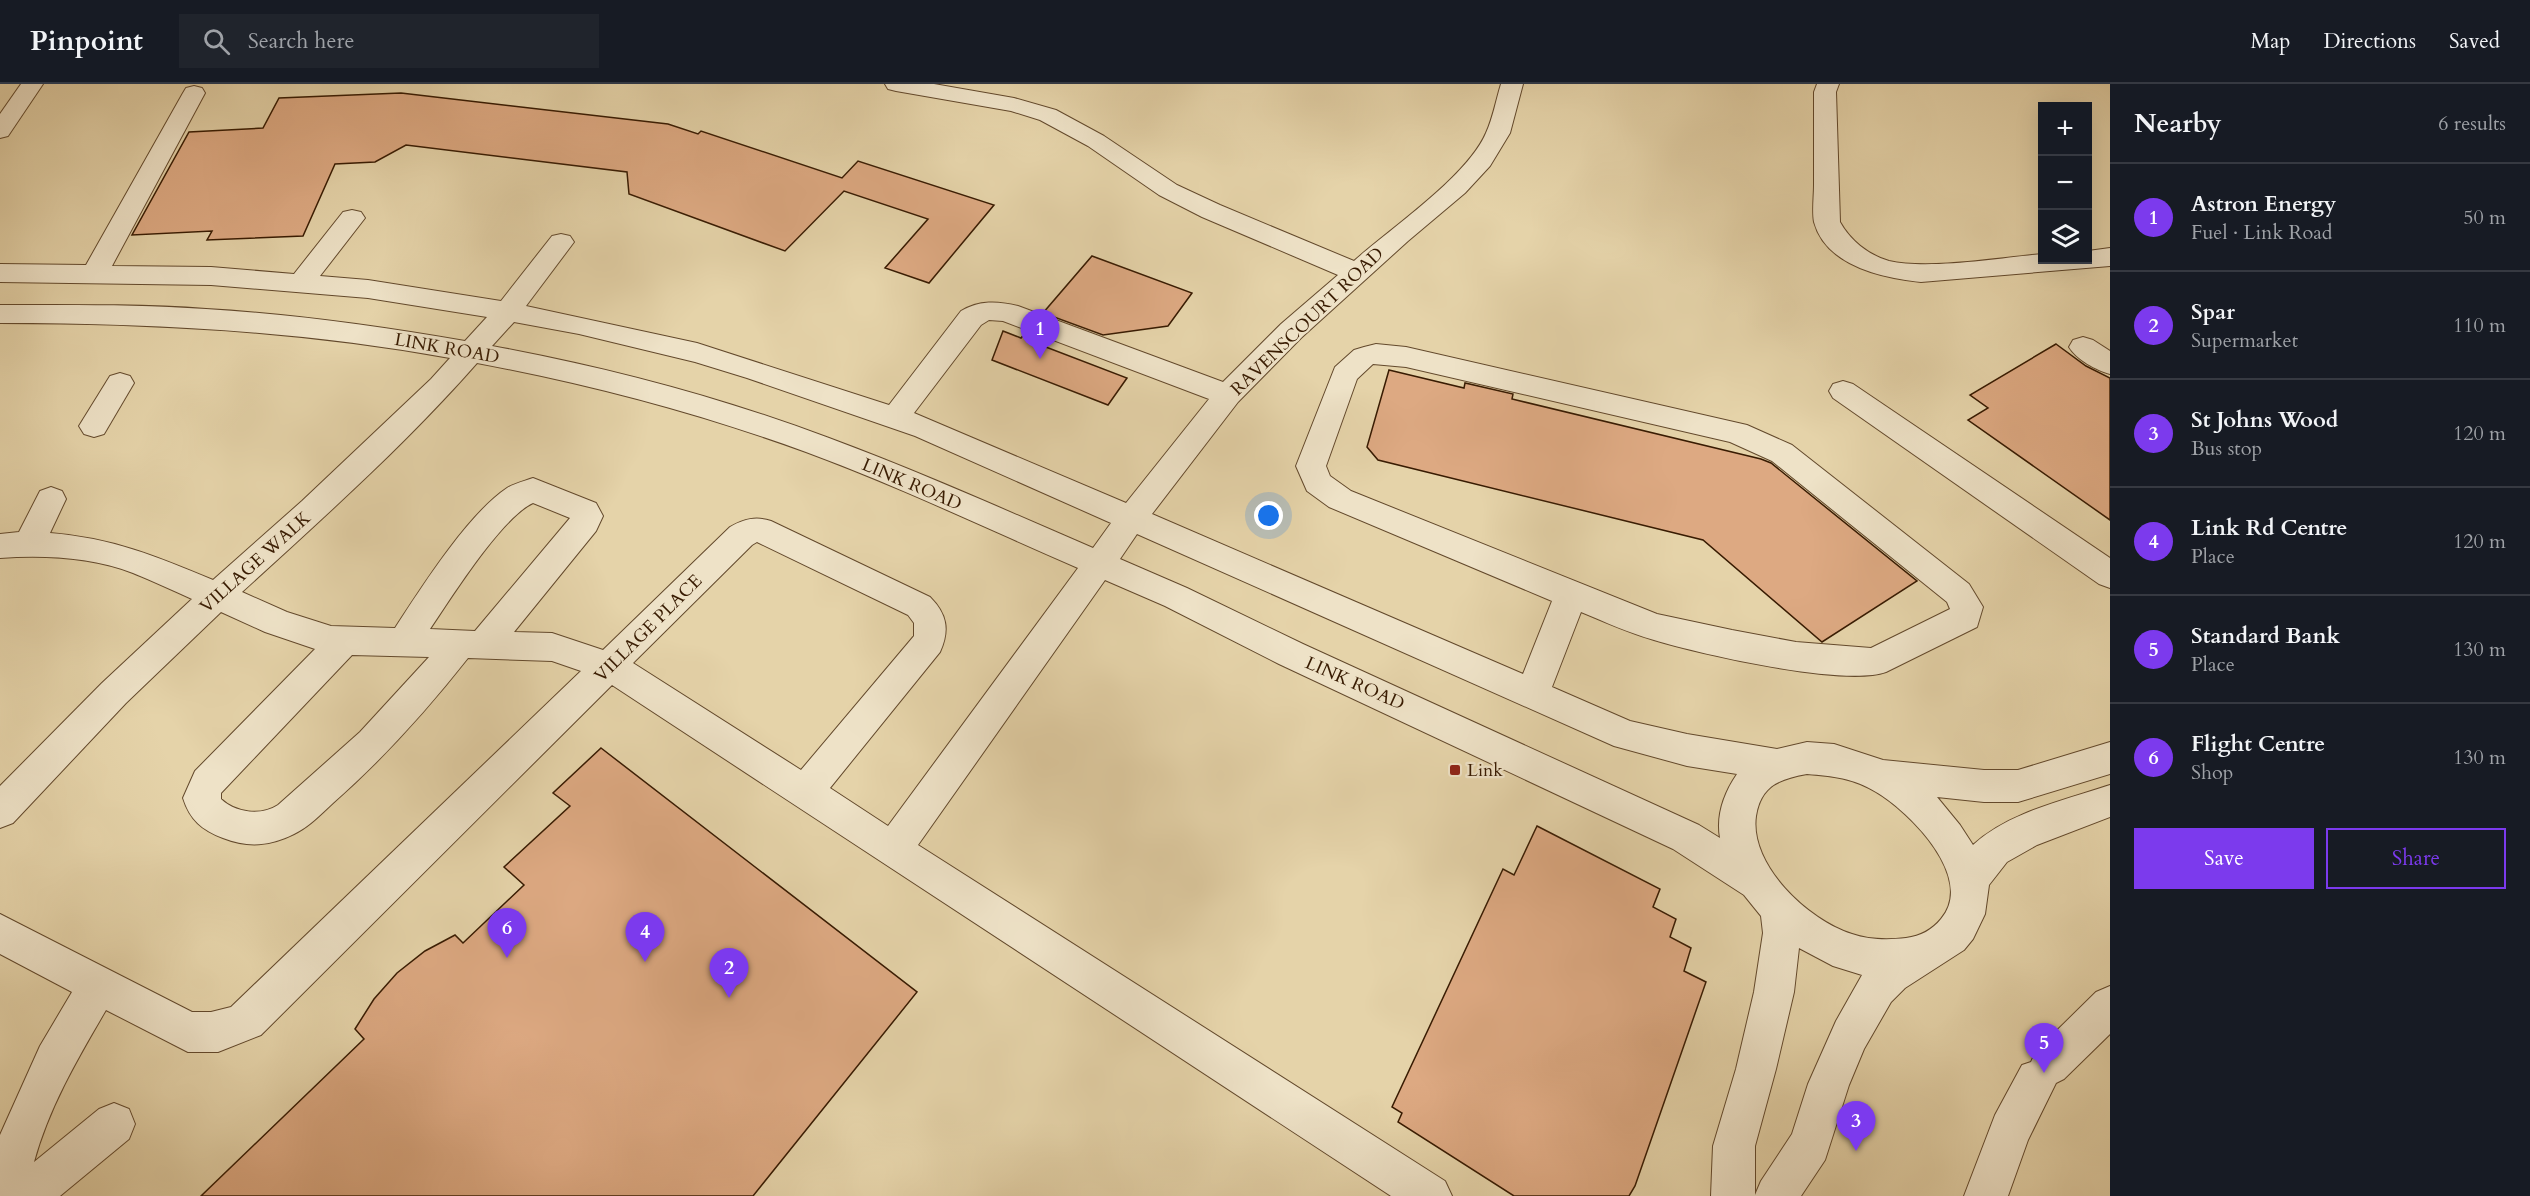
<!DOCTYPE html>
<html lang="en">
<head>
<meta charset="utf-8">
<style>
	:root { --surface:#171b24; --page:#20242c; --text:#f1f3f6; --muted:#9ea1a6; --line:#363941; --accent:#7c3aed }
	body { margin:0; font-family:Cardo,serif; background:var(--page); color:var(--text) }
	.controls { position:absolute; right:18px; top:18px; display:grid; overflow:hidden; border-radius:0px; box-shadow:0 6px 24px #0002 }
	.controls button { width:54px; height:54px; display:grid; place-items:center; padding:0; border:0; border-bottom:2px solid var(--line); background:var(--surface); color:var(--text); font:30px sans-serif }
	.you { position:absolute; left:1269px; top:432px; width:21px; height:21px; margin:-15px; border:4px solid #fff; border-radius:50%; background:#1a73e8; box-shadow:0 0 0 9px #1a73e833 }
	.badge { display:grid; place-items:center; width:39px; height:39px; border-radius:50%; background:var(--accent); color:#fff; font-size:20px; font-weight:700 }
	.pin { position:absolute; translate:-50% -50px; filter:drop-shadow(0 2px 3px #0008) }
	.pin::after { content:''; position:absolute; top:32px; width:21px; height:18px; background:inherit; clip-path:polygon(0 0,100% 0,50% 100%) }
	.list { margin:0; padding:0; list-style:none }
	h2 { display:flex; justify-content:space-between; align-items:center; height:78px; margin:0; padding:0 24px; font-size:26px }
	h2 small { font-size:20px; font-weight:400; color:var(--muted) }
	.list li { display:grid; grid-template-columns:39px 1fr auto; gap:18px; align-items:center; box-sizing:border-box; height:108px; padding:0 24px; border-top:2px solid var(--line) }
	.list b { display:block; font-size:22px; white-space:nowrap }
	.list p { margin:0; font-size:20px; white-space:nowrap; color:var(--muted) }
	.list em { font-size:20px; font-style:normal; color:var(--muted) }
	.actions { display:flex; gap:12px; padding:18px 24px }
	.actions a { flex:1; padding:14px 0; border:2px solid var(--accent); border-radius:0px; text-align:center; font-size:21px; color:var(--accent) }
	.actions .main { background:var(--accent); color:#fff }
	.icon { flex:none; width:33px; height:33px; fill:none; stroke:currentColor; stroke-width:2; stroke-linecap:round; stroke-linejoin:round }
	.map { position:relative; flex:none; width:2110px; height:1112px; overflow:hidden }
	header { display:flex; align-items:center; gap:36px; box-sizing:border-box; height:84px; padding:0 30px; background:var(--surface); border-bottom:2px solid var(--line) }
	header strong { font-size:28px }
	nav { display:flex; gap:33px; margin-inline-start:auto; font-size:21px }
	.search { width:420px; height:54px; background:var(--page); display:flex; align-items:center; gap:15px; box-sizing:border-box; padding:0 21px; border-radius:0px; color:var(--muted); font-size:22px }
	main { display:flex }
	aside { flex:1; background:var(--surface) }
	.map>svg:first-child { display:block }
</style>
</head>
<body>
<header>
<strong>Pinpoint</strong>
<div class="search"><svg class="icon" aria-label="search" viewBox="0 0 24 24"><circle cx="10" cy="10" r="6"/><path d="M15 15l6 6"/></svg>Search here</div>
<nav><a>Map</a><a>Directions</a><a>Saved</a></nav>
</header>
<main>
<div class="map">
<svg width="2110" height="1112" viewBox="0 0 2110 1112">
	<rect width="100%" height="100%" fill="#e5d3a9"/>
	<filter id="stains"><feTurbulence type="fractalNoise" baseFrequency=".00333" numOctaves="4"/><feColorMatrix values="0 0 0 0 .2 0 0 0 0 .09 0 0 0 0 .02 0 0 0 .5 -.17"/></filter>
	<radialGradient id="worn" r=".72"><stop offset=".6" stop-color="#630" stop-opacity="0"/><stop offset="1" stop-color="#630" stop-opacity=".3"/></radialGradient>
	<g fill="#dda982" stroke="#381b02" stroke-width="1.5">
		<path d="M 401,9 L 668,40 L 698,50 L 701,47 L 842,94 L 858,77 L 994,121 L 929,199 L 885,184 L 928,135 L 844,107 L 785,167 L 629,110 L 627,88 L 406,61 L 375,78 L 335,80 L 303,152 L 207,156 L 212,147 L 132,151 L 189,48 L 263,44 L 279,14 Z"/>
		<path d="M 1092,172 L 1192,209 L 1168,242 L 1103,251 L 1043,229 Z"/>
		<path d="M 1003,247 L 1021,254 L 1026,248 L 1053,258 L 1038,260 L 1127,294 L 1108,321 L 992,276 Z"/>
		<path d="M 2056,260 L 2086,282 L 2110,294 L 2110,436 L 1968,336 L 1988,324 L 1970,311 Z"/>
		<path d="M 1389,286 L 1464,304 L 1465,299 L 1513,310 L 1512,315 L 1761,375 L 1771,379 L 1917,497 L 1822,558 L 1703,456 L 1378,376 L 1367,363 Z"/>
		<path d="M 601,664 L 917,908 L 753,1112 L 201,1112 L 364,955 L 355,945 L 374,915 L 397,889 L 425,867 L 455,851 L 463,859 L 524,801 L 504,783 L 570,722 L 553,709 Z"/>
		<path d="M 1537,742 L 1660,805 L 1653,823 L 1676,835 L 1670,853 L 1691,864 L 1684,887 L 1706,898 L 1635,1102 L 1629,1112 L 1514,1112 L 1398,1038 L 1402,1029 L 1392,1023 L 1503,785 L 1514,791 Z"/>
	</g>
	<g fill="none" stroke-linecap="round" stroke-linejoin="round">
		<defs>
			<g id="minor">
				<path d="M 21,0 L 43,0 L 8,52 L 0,54 L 0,30 Z"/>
				<path d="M 885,0 L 934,0 L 1014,14 L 1056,26 L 1104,52 L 1177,101 L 1220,121 L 1354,177 C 1391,144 1467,93 1486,49 C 1493,34 1496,16 1501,0 L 1523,0 L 1510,49 L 1490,82 L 1465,109 L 1408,157 L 1301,254 L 1238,318 L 1152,430 L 1523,590 L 1552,517 L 1329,423 L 1307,407 L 1296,382 L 1335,283 L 1354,266 L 1364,263 L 1376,260 L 1406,263 L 1747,341 L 1792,361 L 1969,500 L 1983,523 L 1977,543 L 1886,588 C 1844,603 1700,570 1654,556 C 1629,549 1605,538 1581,528 L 1552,603 L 1630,637 L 1687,650 L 1777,665 L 1807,658 L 1834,660 L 1883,676 L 1984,686 L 2018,686 L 2110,658 L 2110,690 L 2018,718 L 1984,718 L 1937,713 L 1960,741 L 1973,761 C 2009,728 2065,716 2110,701 L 2110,733 L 2037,761 L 2007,778 L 1989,801 L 1985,830 L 1973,855 L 1964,866 L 1905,904 L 1891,918 L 1864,965 L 1849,1001 L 1825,1076 L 1801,1112 L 1711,1112 L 1713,1062 L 1736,985 L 1754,908 L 1763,849 L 1761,832 L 1744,811 L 1673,765 L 1279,580 L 1165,522 L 1105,496 L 918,761 L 1445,1097 L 1452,1112 L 1391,1112 L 612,601 L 261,951 L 218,968 L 188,968 L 106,926 C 78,974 49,1023 34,1078 L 99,1025 L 114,1019 L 129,1025 L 135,1040 L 129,1055 L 60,1112 L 0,1112 L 0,1051 L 40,962 L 72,908 L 0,870 L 0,830 L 192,928 L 211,928 L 231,923 L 581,587 L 552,577 L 468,574 C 427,626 383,675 333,719 C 321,730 309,743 294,750 C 270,762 248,764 223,754 C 202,746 190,736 183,714 L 195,687 L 315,565 L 265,548 L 221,528 L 126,619 L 13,739 L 0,744 L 0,702 L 102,599 L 192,515 C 172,506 153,497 133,489 C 91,473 44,471 0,474 L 0,450 L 19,448 L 40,407 L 51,403 L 62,407 L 66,415 L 50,449 C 112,454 156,472 213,496 L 302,417 L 431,295 L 450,274 C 301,247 151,239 0,239 L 0,221 C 69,221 137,220 206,225 C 293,230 379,242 465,257 L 487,233 L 368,214 L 211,201 L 0,198 L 0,180 L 86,181 L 183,9 L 186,4 L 194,2 L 202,4 L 205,9 L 112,182 L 211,183 L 294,190 L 343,128 L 352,126 L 361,128 L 365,134 L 320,192 L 368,196 L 501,217 L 552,152 L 561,150 L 570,152 L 574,158 L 526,222 L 697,259 L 889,321 L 961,227 C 979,216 998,217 1018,222 L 1223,298 L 1281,240 L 1338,191 L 1202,133 L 1159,111 L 1088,62 L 1040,36 L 1011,27 L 896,7 L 888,5 ZM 989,236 L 1003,237 L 1209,315 L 1126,419 L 914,329 L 981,241 ZM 514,238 L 579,250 L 695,278 L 747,294 L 915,352 L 1111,439 L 1093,464 C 1005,426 918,387 829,354 C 720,313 606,283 492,262 ZM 477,279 C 589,300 699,329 806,368 C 898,402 988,445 1078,484 L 888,742 L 830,704 L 940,568 C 950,546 947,530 930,513 L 771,437 C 756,432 744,435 730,443 L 603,566 L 552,549 L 514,548 L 596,447 L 603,432 L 596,419 L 533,394 C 525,397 515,399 507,404 C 468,430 421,504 395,544 L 331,542 L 287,528 L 242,508 C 322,435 405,361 477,279 ZM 1373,280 L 1406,283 L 1730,358 L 1772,377 L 1947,518 L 1950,525 L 1871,564 L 1796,558 L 1732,546 L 1657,530 L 1351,407 L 1330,392 L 1326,382 L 1357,295 ZM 533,419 L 570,434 L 475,547 L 430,545 C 451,514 501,434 533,419 ZM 1137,450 L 1614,662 L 1687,682 L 1737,690 C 1724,709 1716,731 1720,754 L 1699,741 L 1303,560 L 1187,504 L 1120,475 ZM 757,458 L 908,531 L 914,539 L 914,552 L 801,686 L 633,579 L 752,461 ZM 352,571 L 429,573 L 360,648 L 278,721 C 261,732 236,729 221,715 L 221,709 ZM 1807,690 C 1833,692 1853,694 1876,708 C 1910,728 1976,794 1941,835 C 1932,846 1921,852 1906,854 C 1889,856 1869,856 1852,850 C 1808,836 1749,781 1756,732 C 1761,701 1780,695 1807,690 ZM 1799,864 L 1833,882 L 1862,891 L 1836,937 L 1808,1000 L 1792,1050 L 1761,1097 L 1755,1111 L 1755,1062 L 1776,985 L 1794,908 Z"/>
				<path d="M 1817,0 L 1839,0 L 1836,8 L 1840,138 C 1850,156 1868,171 1889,177 C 1928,186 2001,174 2042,170 L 2042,176 L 2088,176 L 2088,167 L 2110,164 L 2110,182 L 1921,198 C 1883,194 1826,182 1814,138 C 1812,127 1814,112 1814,101 C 1814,70 1814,39 1814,8 Z"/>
				<path d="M 2083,253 L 2093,256 L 2110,267 L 2110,290 C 2096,286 2077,276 2069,263 L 2073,256 Z"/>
				<path d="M 120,289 L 130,292 L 134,299 L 104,350 L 94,353 L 84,350 L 79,342 L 110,292 Z"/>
				<path d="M 1843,297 L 1853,300 L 2110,474 L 2110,504 L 2099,500 L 1833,314 L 1829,307 L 1833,300 Z"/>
				<path d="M 2110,902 L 2110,950 L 2064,995 L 2056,999 L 2028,1056 L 2008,1112 L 1964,1112 L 1995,1031 L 2022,981 L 2031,978 L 2036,967 L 2096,908 Z"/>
			</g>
		</defs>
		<use href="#minor" stroke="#63492c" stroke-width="2"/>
		<use href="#minor" fill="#eee2c7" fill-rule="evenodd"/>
	</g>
	<rect fill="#8f2418" stroke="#eee2c7" stroke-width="2" x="1449" y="680" width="12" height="12" rx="3"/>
	<g text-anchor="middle" stroke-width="4.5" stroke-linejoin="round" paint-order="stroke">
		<g font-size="18" fill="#381b02" stroke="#eee2c7">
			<text transform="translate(1307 237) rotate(-44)" y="6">RAVENSCOURT ROAD</text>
			<text transform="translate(447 264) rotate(10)" y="6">LINK ROAD</text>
			<text transform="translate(912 400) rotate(23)" y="6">LINK ROAD</text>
			<text transform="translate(255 478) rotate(-42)" y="6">VILLAGE WALK</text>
			<text transform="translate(648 544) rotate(-45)" y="6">VILLAGE PLACE</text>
			<text transform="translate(1355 599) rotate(24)" y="6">LINK ROAD</text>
		</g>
		<g font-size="18" fill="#381b02" stroke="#eee2c7" text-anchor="start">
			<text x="1467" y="692">Link</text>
		</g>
	</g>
	<rect width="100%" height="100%" filter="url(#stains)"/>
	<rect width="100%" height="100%" fill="url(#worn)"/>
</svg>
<div class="controls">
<button>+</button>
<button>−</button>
<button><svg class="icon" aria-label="layers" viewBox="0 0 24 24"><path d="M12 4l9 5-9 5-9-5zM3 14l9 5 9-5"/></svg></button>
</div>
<div class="you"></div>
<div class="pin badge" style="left:1040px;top:275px">1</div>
<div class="pin badge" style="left:729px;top:914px">2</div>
<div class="pin badge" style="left:1856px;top:1067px">3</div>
<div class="pin badge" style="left:645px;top:878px">4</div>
<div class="pin badge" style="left:2044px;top:989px">5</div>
<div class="pin badge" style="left:507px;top:874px">6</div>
</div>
<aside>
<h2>Nearby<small>6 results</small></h2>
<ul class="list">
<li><span class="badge">1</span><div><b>Astron Energy</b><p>Fuel · Link Road</p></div><em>50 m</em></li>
<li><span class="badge">2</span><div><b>Spar</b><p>Supermarket</p></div><em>110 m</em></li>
<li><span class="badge">3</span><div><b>St Johns Wood</b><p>Bus stop</p></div><em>120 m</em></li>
<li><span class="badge">4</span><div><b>Link Rd Centre</b><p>Place</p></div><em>120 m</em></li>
<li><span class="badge">5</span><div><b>Standard Bank</b><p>Place</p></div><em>130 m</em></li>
<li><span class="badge">6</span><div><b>Flight Centre</b><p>Shop</p></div><em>130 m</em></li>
</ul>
<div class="actions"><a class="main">Save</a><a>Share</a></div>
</aside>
</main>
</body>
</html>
